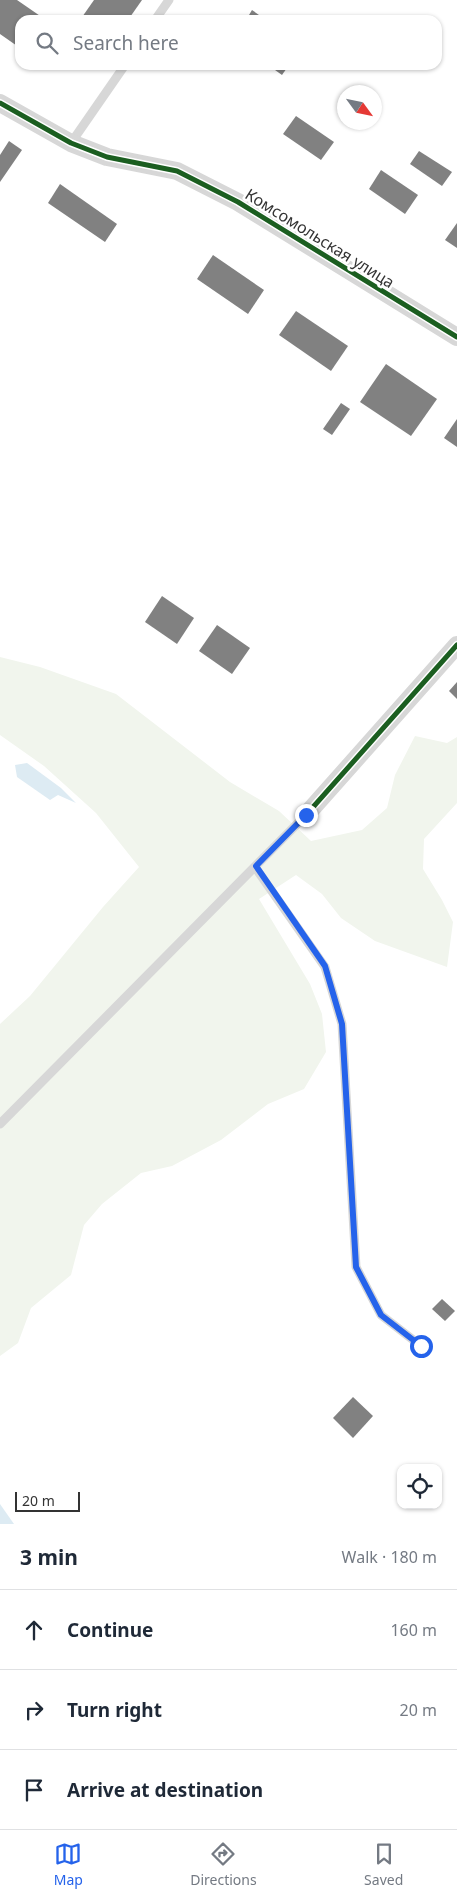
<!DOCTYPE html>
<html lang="en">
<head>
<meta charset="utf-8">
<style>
	:root { --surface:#fff; --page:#f2f2f3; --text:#1f2937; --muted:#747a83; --line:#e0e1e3; --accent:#2563eb }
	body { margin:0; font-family:"Noto Sans",sans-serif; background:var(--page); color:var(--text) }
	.controls { position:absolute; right:15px; bottom:15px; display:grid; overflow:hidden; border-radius:10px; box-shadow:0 1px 4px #0004 }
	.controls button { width:45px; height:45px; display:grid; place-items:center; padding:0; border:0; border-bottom:1px solid var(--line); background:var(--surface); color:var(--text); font:25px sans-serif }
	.compass { position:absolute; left:337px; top:85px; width:45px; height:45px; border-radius:50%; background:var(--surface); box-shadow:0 1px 4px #0004; rotate:123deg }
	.scale { position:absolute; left:15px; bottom:12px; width:65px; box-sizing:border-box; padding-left:5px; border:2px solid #333; border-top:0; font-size:14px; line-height:18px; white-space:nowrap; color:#333; -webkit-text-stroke:4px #fff; paint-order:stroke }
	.stop { position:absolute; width:15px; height:15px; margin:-11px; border:4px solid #2563eb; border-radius:50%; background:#fff }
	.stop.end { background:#2563eb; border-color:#fff; box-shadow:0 1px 5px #0008 }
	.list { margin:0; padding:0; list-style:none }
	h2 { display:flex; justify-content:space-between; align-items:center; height:65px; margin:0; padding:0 20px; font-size:21px }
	h2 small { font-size:16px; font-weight:400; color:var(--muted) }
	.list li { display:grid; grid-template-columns:32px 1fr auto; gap:15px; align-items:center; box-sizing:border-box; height:80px; padding:0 20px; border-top:1px solid var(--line) }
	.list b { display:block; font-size:19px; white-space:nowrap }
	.list em { font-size:16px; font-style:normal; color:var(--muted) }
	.icon { flex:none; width:28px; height:28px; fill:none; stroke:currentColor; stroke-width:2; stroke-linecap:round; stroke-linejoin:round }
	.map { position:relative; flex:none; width:457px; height:1524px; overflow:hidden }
	.search { position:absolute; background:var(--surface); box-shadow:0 1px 4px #0004; left:15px; right:15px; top:15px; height:55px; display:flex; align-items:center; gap:12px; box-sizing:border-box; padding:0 18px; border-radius:15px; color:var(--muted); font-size:19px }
	.sheet { height:305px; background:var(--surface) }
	nav { display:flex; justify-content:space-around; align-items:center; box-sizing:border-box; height:70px; border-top:1px solid var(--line); background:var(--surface); font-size:14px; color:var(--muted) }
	nav a { display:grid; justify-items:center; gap:2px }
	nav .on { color:var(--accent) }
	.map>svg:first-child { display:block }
</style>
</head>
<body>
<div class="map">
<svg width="457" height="1524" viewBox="0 0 457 1524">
	<rect width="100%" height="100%" fill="#fff"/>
	<path fill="#f1f5ed" d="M 0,657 L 40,667 L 116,694 L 230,782 L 279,811 L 311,841 L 362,830 L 387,808 L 395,775 L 415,736 L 447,743 L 457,737 L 457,803 L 424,839 L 423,869 L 442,900 L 453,922 L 447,967 L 375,941 L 341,918 L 322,894 L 296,875 L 259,899 L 310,984 L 322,1014 L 326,1052 L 304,1089 L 268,1104 L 221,1140 L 172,1166 L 141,1173 L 102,1204 L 84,1225 L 71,1275 L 31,1308 L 18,1343 L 0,1356 L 0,1024 L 30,996 L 103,907 L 139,867 L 96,813 L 44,766 L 0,735 Z"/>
	<g fill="#ddebf3">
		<path d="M 27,763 L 61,788 L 76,803 L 58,795 L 50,800 L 17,777 L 15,765 Z"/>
		<path d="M 0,1504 L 14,1524 L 0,1524 Z"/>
	</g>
	<g fill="#818181">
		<path d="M 0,0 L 17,0 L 46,20 L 20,20 L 20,48 L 0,34 Z"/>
		<path d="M 94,0 L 142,0 L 128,20 L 80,20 Z"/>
		<path d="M 252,10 L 266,20 L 246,20 Z"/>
		<path d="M 268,65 L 289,65 L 282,75 Z"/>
		<path d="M 296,116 L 334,142 L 321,160 L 283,134 Z"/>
		<path d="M 9,141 L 22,150 L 0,182 L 0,155 Z"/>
		<path d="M 419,151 L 452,172 L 442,186 L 410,164 Z"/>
		<path d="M 381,170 L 418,195 L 405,214 L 369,189 Z"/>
		<path d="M 60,184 L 117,224 L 105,242 L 48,203 Z"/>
		<path d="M 457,223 L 457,248 L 445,240 Z"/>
		<path d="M 213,255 L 264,290 L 248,314 L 197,279 Z"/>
		<path d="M 296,311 L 348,346 L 331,371 L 279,335 Z"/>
		<path d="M 386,364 L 437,399 L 411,436 L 360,402 Z"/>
		<path d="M 341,403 L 350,409 L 332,435 L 323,429 Z"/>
		<path d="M 457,419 L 457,447 L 444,438 Z"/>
		<path d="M 162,596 L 194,618 L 177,644 L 145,622 Z"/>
		<path d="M 217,625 L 250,648 L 232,674 L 199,651 Z"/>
		<path d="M 457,682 L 457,699 L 449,691 Z"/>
		<path d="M 442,1299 L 455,1311 L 445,1321 L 432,1309 Z"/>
		<path d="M 353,1397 L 373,1416 L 353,1438 L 333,1418 Z"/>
	</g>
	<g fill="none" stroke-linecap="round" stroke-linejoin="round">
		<g stroke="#d7d7d7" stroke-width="9">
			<path d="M 155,20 L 169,0"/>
			<path d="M 71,143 L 125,65"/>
			<path d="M 255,867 L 325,967 L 342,1024 L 356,1267 L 381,1315 L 421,1346"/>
			<path d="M 0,1124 L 306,815"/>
		</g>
		<g stroke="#d7d7d7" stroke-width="18">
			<path d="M 0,103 L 71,143 L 107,157 L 177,171 L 238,202 L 457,337"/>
			<path d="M 306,815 L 457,645"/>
		</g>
		<defs>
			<g id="cycleway">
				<path d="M 0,103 L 71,143 L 107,157 L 177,171 L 238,202 L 457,337"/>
				<path d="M 306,815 L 457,645"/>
			</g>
		</defs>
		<use href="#cycleway" stroke="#fff" stroke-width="8"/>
		<use href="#cycleway" stroke="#1b5e20" stroke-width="5"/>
	</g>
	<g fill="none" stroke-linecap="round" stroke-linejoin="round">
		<path stroke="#2563eb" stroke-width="6" d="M 306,815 L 256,866 L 325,966 L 342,1024 L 356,1267 L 381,1315 L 421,1346"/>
	</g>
	<g text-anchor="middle" stroke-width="5" stroke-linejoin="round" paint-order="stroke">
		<g font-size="16" fill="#333" stroke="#fff">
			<text transform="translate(320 238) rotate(32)" y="6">Комсомольская улица</text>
		</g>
	</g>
</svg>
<div class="controls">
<button><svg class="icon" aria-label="locate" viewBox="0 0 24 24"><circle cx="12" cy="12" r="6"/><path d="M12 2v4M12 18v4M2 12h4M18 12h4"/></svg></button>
</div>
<svg class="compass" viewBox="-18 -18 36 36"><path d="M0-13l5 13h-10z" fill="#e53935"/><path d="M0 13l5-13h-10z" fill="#747a83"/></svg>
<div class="scale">20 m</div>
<div class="stop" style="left:421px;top:1346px"></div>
<div class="stop end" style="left:306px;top:815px"></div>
<div class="search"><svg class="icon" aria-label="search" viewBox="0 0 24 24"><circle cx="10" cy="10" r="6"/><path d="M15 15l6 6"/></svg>Search here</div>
</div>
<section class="sheet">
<h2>3 min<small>Walk · 180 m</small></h2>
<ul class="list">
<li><svg class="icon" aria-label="ahead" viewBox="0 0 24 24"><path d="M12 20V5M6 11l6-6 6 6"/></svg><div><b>Continue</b></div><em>160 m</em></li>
<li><svg class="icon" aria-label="right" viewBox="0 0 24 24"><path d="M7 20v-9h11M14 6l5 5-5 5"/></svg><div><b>Turn right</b></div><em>20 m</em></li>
<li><svg class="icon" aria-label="arrive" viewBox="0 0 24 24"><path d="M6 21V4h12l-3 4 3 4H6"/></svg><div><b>Arrive at destination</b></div></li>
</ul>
</section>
<nav>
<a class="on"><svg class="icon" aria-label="map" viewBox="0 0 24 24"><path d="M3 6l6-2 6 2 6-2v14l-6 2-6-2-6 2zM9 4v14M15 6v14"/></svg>Map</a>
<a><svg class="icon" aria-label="directions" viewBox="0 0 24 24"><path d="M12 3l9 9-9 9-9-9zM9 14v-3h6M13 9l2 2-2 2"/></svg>Directions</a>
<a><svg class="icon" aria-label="saved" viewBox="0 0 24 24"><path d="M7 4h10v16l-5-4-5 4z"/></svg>Saved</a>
</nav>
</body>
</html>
